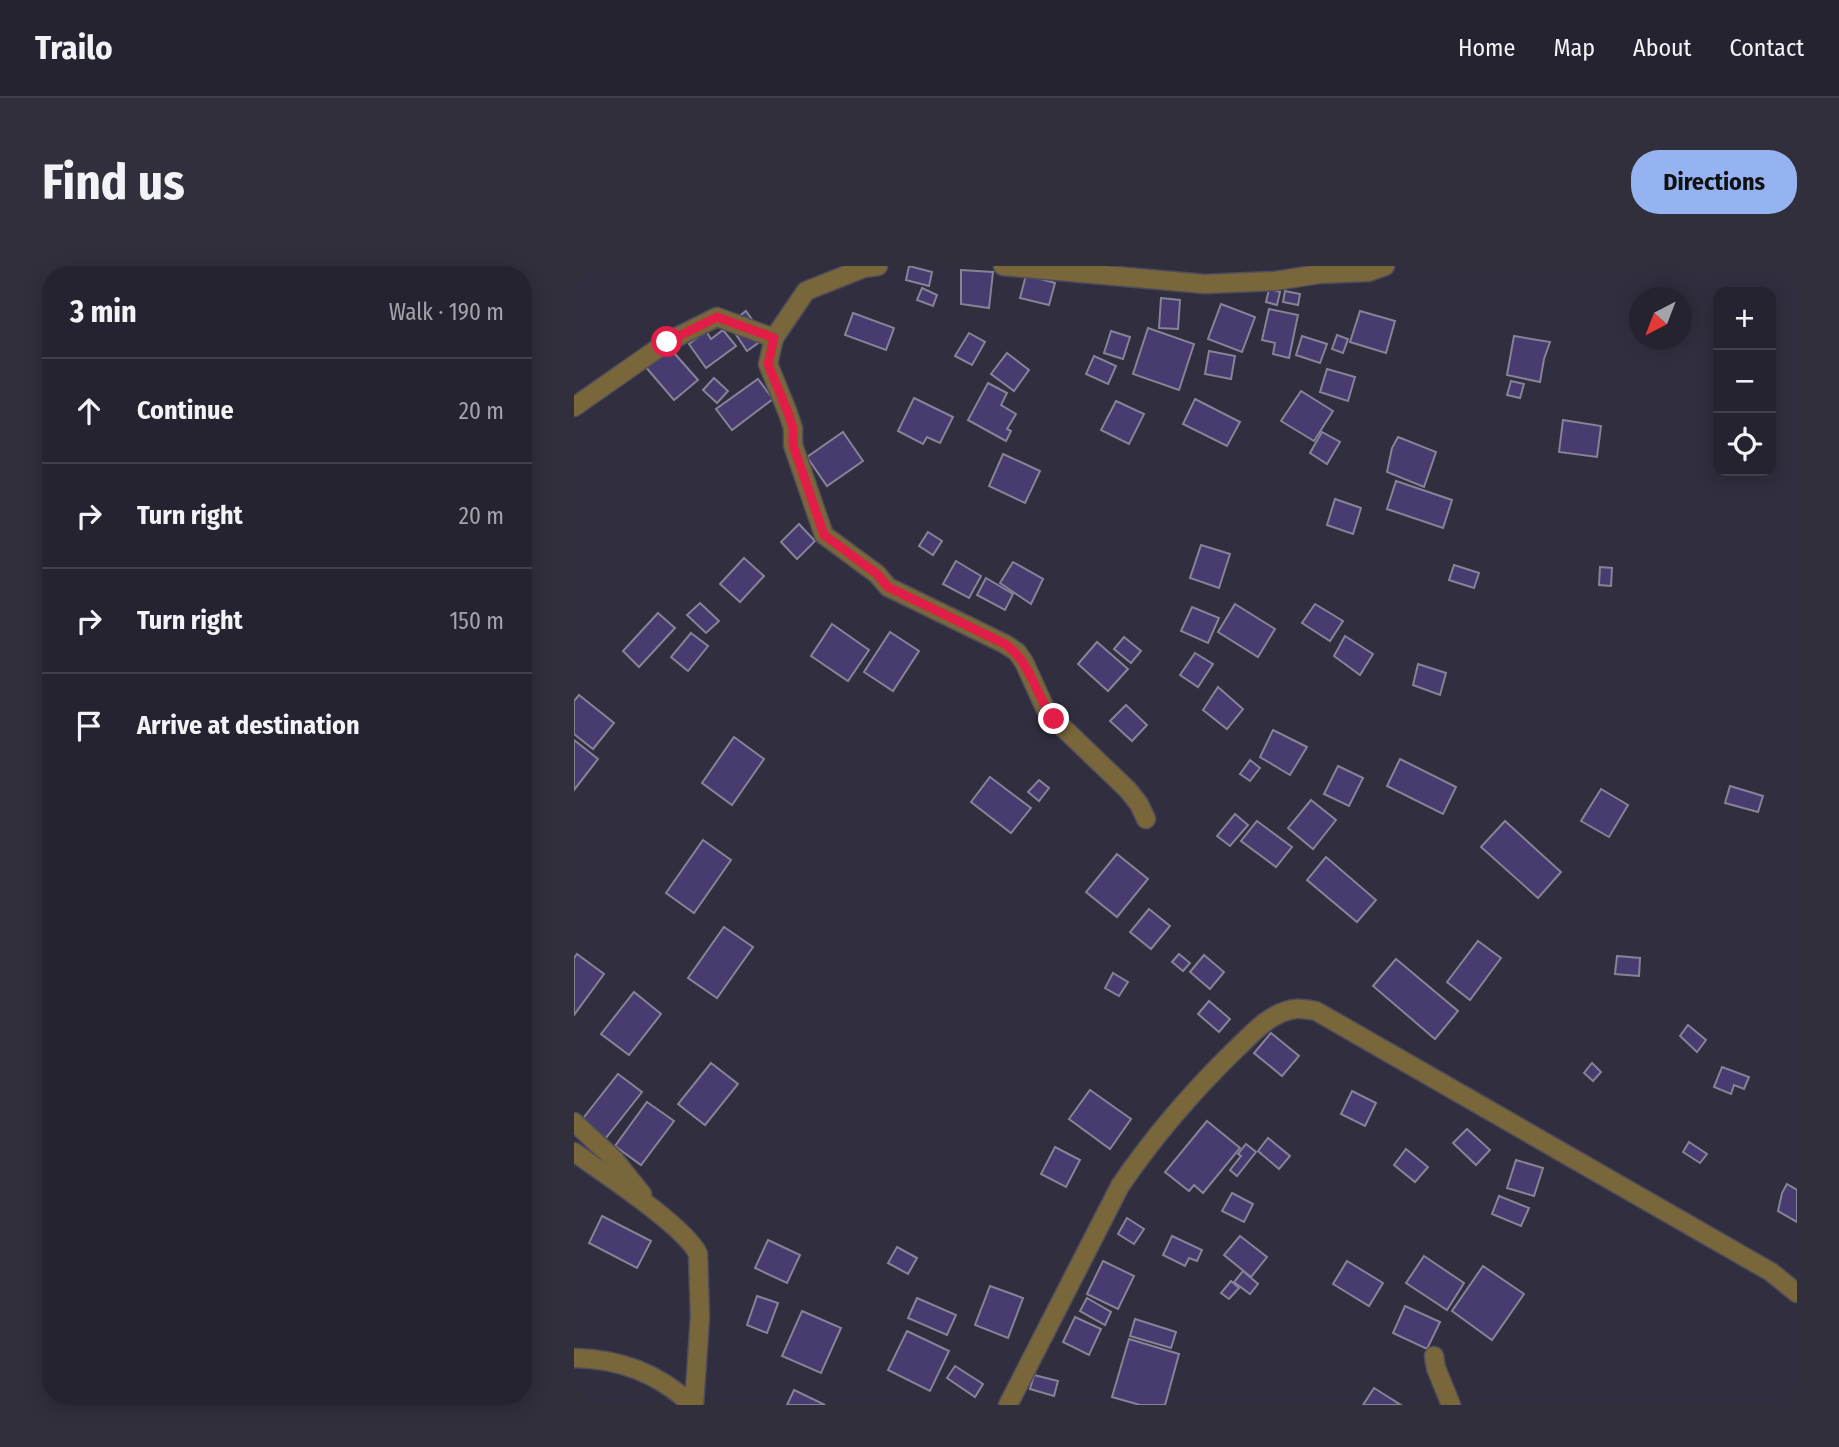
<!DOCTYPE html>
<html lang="en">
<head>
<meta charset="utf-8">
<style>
	:root { --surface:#25232f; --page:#312f3b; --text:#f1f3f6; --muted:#a3a4aa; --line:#42404b; --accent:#95b2f1 }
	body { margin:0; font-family:"Fira Sans Condensed",sans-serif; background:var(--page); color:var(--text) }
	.controls { position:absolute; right:21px; top:21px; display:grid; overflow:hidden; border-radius:14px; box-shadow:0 4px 18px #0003 }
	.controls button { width:63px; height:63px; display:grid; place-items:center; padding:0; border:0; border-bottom:2px solid var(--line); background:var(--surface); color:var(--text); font:35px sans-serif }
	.compass { position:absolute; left:1055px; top:21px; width:63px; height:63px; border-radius:50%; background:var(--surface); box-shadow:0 4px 18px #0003; rotate:222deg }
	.stop { position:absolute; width:21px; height:21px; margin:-16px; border:5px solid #e11d48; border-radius:50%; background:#fff }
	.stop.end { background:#e11d48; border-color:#fff; box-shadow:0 2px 7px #0008 }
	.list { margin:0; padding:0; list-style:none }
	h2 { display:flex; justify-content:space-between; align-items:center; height:91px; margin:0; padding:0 28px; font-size:30px }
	h2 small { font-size:23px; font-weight:400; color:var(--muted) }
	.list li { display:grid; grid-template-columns:46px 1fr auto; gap:21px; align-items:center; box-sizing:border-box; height:105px; padding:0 28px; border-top:2px solid var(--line) }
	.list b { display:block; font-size:26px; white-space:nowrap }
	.list em { font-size:23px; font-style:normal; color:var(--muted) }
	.icon { flex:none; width:38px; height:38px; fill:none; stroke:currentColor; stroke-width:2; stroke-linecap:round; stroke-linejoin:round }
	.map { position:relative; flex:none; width:1223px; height:1139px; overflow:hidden; border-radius:28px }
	header { display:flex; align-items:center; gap:42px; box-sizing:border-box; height:98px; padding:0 35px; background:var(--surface); border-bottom:2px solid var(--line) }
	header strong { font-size:33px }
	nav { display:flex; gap:38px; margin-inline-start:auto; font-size:24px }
	.intro { display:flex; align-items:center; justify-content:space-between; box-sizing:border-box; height:168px; padding:0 42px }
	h1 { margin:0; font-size:49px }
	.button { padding:18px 32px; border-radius:28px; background:var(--accent); color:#111; font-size:24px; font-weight:700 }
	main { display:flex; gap:42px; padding:0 42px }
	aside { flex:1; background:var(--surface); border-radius:28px; box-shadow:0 4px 18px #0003 }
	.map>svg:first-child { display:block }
</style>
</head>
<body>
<header>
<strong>Trailo</strong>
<nav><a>Home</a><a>Map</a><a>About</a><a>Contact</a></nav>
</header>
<div class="intro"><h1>Find us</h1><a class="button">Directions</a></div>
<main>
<aside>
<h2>3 min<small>Walk · 190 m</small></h2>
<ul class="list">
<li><svg class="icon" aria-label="ahead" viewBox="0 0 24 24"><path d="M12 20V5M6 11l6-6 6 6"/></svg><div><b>Continue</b></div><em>20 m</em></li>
<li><svg class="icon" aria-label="right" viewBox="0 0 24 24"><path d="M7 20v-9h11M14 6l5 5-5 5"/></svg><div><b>Turn right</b></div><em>20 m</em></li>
<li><svg class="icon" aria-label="right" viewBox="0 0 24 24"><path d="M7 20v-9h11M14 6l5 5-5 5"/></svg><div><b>Turn right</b></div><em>150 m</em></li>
<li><svg class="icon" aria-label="arrive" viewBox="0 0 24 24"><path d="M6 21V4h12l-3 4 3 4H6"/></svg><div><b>Arrive at destination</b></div></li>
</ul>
</aside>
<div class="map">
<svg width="1223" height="1139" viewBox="0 0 1223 1139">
	<rect width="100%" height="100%" fill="#312f3f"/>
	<g fill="#473b70" stroke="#868396" stroke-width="2">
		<path d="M 335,0 L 358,6 L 355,20 L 332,14 Z"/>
		<path d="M 387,4 L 419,6 L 415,42 L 387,38 Z"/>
		<path d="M 452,9 L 481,17 L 475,39 L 446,32 Z"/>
		<path d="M 348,22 L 363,29 L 359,40 L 343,34 Z"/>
		<path d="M 695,23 L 706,26 L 703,39 L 692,36 Z"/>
		<path d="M 711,25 L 726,28 L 724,39 L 709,36 Z"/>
		<path d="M 587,32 L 606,34 L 604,63 L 585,62 Z"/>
		<path d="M 647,38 L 681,51 L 668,86 L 634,73 Z"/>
		<path d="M 695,43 L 724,49 L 715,92 L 699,88 L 701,77 L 688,74 Z"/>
		<path d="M 172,45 L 191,72 L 173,85 L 155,58 Z"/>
		<path d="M 786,45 L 821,55 L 812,87 L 776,76 Z"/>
		<path d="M 279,47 L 320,62 L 312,84 L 271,69 Z"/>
		<path d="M 574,62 L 620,78 L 605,124 L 559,108 Z"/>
		<path d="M 149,64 L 162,80 L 132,102 L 115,78 L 132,65 L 137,73 Z"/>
		<path d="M 537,65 L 556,71 L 549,93 L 530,87 Z"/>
		<path d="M 395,67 L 411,76 L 398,99 L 381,90 Z"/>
		<path d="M 763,69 L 774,73 L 769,87 L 758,83 Z"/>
		<path d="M 728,70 L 753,78 L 746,97 L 722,89 Z"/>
		<path d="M 940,70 L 976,76 L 970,93 L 966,116 L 933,109 Z"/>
		<path d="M 93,79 L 124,114 L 100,134 L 70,99 Z"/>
		<path d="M 635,85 L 661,90 L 657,113 L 631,108 Z"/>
		<path d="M 433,87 L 455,104 L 440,125 L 417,108 Z"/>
		<path d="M 520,90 L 542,100 L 534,118 L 512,108 Z"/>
		<path d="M 753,103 L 781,111 L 774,135 L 746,126 Z"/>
		<path d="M 140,112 L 154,125 L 143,137 L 129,124 Z"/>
		<path d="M 184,113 L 199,133 L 158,164 L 142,143 Z"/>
		<path d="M 937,115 L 950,118 L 946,132 L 933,129 Z"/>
		<path d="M 414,117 L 433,127 L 427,139 L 442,148 L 433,163 L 437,165 L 432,175 L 394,154 Z"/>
		<path d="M 727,125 L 759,145 L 740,175 L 707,155 Z"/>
		<path d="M 340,132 L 379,151 L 366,177 L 353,171 L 349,178 L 324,165 Z"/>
		<path d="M 621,133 L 666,156 L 653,180 L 609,158 Z"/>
		<path d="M 542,135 L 570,148 L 555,178 L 527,164 Z"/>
		<path d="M 989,154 L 1027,160 L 1023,191 L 985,186 Z"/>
		<path d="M 269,166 L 289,195 L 253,220 L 233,191 Z"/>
		<path d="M 748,166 L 766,176 L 753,198 L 736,187 Z"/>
		<path d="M 824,171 L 862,186 L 850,221 L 813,206 L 818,182 Z"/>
		<path d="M 429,188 L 466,205 L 451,237 L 415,220 Z"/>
		<path d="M 822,215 L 878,234 L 869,262 L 813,243 Z"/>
		<path d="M 761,233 L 787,242 L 779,268 L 753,259 Z"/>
		<path d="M 225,258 L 241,275 L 223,293 L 207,276 Z"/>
		<path d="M 354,266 L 368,275 L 359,289 L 345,280 Z"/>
		<path d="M 627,279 L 656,288 L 645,322 L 616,312 Z"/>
		<path d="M 170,292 L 190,310 L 166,336 L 146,318 Z"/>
		<path d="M 382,295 L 407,310 L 395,332 L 369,318 Z"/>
		<path d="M 439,296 L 469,313 L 457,338 L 426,317 Z"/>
		<path d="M 880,299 L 905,307 L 900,322 L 875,314 Z"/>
		<path d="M 1026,301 L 1038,302 L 1037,320 L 1025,319 Z"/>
		<path d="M 412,312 L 439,328 L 431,344 L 403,329 Z"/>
		<path d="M 126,337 L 145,355 L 132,367 L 113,349 Z"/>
		<path d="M 661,338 L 701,363 L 684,391 L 644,366 Z"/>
		<path d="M 741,338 L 769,355 L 756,375 L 728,357 Z"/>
		<path d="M 618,341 L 645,352 L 634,377 L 607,365 Z"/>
		<path d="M 84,347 L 101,362 L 65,401 L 49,385 Z"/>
		<path d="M 258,358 L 295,384 L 274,415 L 237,390 Z"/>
		<path d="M 316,366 L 345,385 L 319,425 L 290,406 Z"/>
		<path d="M 117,367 L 134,380 L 114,405 L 97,391 Z"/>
		<path d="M 771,370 L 799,388 L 786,409 L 760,390 Z"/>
		<path d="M 550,371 L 567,385 L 557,397 L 540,383 Z"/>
		<path d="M 523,376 L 554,403 L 534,425 L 504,398 Z"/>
		<path d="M 621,387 L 639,398 L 624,421 L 606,409 Z"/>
		<path d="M 844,398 L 872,407 L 866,429 L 839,419 Z"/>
		<path d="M 644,421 L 669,443 L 653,463 L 629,444 Z"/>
		<path d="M 5,429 L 40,457 L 19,483 L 0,468 L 0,435 Z"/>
		<path d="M 552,439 L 573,459 L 558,475 L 536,455 Z"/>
		<path d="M 699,464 L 733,481 L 716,509 L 686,491 Z"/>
		<path d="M 160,471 L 190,493 L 158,539 L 128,517 Z"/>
		<path d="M 0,474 L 24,493 L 0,524 Z"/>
		<path d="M 826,493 L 882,521 L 869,548 L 813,520 Z"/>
		<path d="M 676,494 L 686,502 L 676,515 L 666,508 Z"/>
		<path d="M 764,500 L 789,512 L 775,540 L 750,528 Z"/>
		<path d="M 416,511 L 457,542 L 437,567 L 397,536 Z"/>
		<path d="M 465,514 L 475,522 L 465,535 L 454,526 Z"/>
		<path d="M 1156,520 L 1189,530 L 1184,546 L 1151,537 Z"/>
		<path d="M 1027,523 L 1054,539 L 1035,571 L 1007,555 Z"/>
		<path d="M 737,534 L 762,554 L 739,583 L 714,562 Z"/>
		<path d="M 661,548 L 674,559 L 656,580 L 643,570 Z"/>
		<path d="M 683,555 L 718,581 L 702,601 L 667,575 Z"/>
		<path d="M 931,555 L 987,606 L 964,632 L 907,581 Z"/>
		<path d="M 129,574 L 157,594 L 120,647 L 92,627 Z"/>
		<path d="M 543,588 L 574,613 L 543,651 L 512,626 Z"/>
		<path d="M 752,591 L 802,634 L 783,656 L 733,614 Z"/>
		<path d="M 575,643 L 596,660 L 577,683 L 556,666 Z"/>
		<path d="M 150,661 L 179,681 L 143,732 L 114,712 Z"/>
		<path d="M 904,675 L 927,692 L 896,734 L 873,716 Z"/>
		<path d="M 3,688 L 30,708 L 0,749 L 0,692 Z"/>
		<path d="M 605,688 L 616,697 L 609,705 L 598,696 Z"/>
		<path d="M 630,689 L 650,706 L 636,723 L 616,706 Z"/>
		<path d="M 1043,690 L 1066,692 L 1065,710 L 1041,708 Z"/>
		<path d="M 822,693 L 884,745 L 861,773 L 799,720 Z"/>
		<path d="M 539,707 L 554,716 L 545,730 L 531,722 Z"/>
		<path d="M 60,726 L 87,748 L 55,789 L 27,768 Z"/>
		<path d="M 635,735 L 656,753 L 645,766 L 624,748 Z"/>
		<path d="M 1114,759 L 1132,774 L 1123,786 L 1106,770 Z"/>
		<path d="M 697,767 L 725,790 L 708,810 L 680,787 Z"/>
		<path d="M 137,797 L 164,818 L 131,859 L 104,838 Z"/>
		<path d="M 1018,797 L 1027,806 L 1019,815 L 1010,807 Z"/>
		<path d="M 1148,801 L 1175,811 L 1170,823 L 1160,819 L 1157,828 L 1140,821 Z"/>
		<path d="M 44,808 L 68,826 L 31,873 L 7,855 Z"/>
		<path d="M 516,824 L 557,853 L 536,883 L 495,853 Z"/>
		<path d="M 778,825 L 802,837 L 791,860 L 767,848 Z"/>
		<path d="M 73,836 L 100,855 L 67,899 L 41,880 Z"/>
		<path d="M 633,855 L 666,882 L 629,927 L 620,919 L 615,925 L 591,906 Z"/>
		<path d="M 893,863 L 916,884 L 902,899 L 879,877 Z"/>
		<path d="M 694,872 L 716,890 L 705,903 L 684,885 Z"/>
		<path d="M 1115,876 L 1133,888 L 1126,897 L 1109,886 Z"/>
		<path d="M 672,878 L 682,886 L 663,910 L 656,904 L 667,890 L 664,888 Z"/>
		<path d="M 481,881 L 506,894 L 492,921 L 467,908 Z"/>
		<path d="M 832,883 L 854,901 L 841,916 L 820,899 Z"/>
		<path d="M 942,894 L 969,902 L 960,930 L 933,922 Z"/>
		<path d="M 1213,918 L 1223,924 L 1223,956 L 1204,945 L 1208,927 Z"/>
		<path d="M 658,927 L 679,938 L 670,956 L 648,945 Z"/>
		<path d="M 925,930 L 955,942 L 947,960 L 918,948 Z"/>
		<path d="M 28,950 L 77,975 L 63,1002 L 15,977 Z"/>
		<path d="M 553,952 L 570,963 L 560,978 L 544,968 Z"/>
		<path d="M 598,970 L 628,984 L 623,995 L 615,992 L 611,1000 L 589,989 Z"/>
		<path d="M 666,970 L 693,991 L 677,1011 L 650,989 Z"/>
		<path d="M 194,974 L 226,989 L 213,1017 L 181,1002 Z"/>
		<path d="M 323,981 L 343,992 L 334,1008 L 314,997 Z"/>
		<path d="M 850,990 L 890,1017 L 873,1044 L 832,1017 Z"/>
		<path d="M 529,995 L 560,1010 L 544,1043 L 513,1028 Z"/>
		<path d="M 773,995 L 809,1017 L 795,1040 L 759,1018 Z"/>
		<path d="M 909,1000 L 950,1028 L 918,1074 L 878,1045 Z"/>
		<path d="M 669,1005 L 684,1018 L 676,1028 L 660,1016 Z"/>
		<path d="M 657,1015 L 665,1022 L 655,1033 L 647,1027 Z"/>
		<path d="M 416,1020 L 449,1032 L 434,1072 L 401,1059 Z"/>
		<path d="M 183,1030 L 204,1037 L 193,1067 L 173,1059 Z"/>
		<path d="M 343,1032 L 382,1049 L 373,1069 L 334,1052 Z"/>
		<path d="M 513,1032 L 537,1046 L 531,1059 L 506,1045 Z"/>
		<path d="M 831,1040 L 866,1056 L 853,1083 L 819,1067 Z"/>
		<path d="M 228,1045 L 267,1062 L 247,1107 L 208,1090 Z"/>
		<path d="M 501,1051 L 527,1063 L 515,1089 L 489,1076 Z"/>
		<path d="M 561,1053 L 602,1066 L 597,1082 L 556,1070 Z"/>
		<path d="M 333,1065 L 375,1085 L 356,1125 L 314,1104 Z"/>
		<path d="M 555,1073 L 605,1088 L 591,1139 L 566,1139 L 538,1131 Z"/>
		<path d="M 381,1100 L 409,1118 L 401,1131 L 373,1112 Z"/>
		<path d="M 460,1109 L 484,1115 L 480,1130 L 456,1123 Z"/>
		<path d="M 800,1122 L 827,1139 L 789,1139 Z"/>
		<path d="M 220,1124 L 251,1139 L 213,1139 Z"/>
	</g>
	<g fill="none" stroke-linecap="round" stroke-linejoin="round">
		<defs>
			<g id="minor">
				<path d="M 429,0 L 631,18 L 701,15 L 745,8 L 794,6 L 811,0"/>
				<path d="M 200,72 L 194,98 L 214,147 L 219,162 L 219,179 L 250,269 L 303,308 L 314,321 L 431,378 L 443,386 L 450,396 L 471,442 L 480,453 L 554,524 L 565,538 L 572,553"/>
				<path d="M 0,141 L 93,76 L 143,51 L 200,72 L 232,25 L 290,2 L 304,0"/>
				<path d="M 0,856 L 40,893 L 68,928"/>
				<path d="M 0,886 C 28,906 112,961 124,988 L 126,1051 L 120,1139"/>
				<path d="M 860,1090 L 862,1102 L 877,1139"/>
				<path d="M 0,1092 C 46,1093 84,1107 118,1139"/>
				<path d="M 434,1139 L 546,920 C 580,870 617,827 660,785 C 677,769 696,746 721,743 C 727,742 736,744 742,745 L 1197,1006 L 1223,1027"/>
			</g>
		</defs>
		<use href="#minor" stroke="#4f4d5c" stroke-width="21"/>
		<use href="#minor" stroke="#79663a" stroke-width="18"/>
	</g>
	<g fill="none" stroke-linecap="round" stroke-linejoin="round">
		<path stroke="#e11d48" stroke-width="9" d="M 93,76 L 143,51 L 200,72 L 194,98 L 214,147 L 219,162 L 219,179 L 250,269 L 303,308 L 314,321 L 431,378 C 457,396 461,429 480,453"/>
	</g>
</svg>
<div class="controls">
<button>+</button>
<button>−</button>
<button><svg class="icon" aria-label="locate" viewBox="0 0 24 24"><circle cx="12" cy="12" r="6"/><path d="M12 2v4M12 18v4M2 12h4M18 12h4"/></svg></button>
</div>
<svg class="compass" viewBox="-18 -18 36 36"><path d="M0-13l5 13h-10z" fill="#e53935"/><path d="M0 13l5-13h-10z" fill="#a3a4aa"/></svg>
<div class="stop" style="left:93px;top:76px"></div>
<div class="stop end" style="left:480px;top:453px"></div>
</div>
</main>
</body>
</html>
